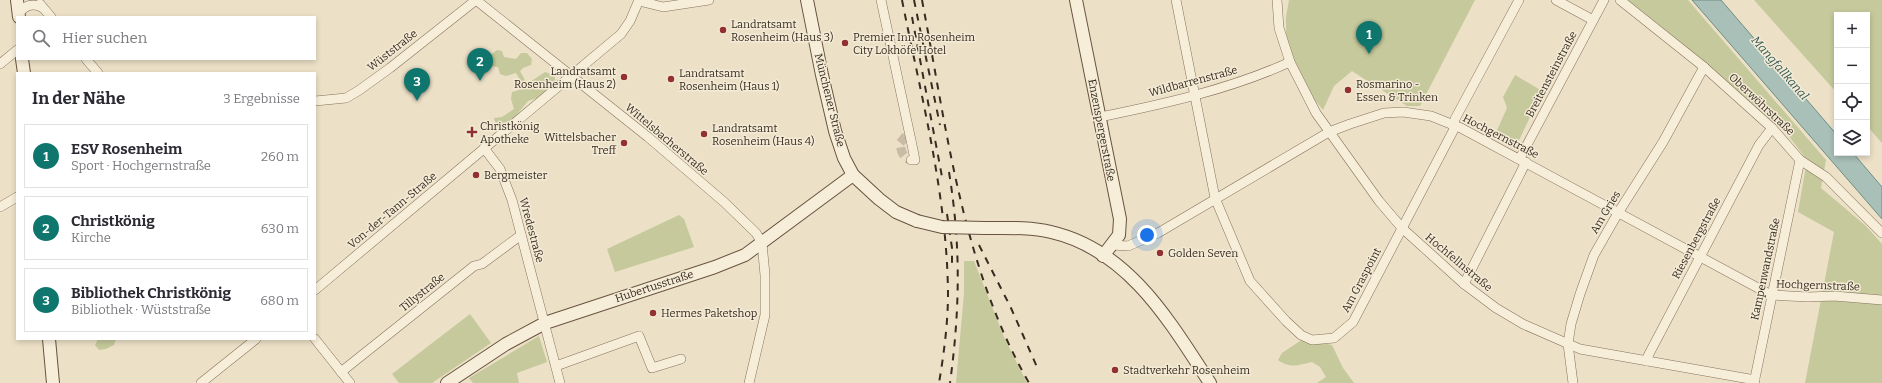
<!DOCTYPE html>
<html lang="de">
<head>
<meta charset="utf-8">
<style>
	:root { --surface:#fff; --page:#f2f2f3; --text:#2b2b33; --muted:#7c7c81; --line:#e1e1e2; --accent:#0f766e }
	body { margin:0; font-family:Bitter,serif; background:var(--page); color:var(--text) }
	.controls { position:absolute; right:12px; top:12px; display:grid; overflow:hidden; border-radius:0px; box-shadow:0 2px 6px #0003 }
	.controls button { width:36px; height:36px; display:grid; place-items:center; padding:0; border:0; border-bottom:1px solid var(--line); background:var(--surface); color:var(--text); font:20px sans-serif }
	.you { position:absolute; left:1147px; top:235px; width:14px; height:14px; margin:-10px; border:3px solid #fff; border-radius:50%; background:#1a73e8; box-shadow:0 0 0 6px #1a73e833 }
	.badge { display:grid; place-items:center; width:26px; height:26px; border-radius:50%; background:var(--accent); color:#fff; font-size:13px; font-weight:700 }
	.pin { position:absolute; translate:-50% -33px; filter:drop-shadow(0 1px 2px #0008) }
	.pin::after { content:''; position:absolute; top:21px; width:14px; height:12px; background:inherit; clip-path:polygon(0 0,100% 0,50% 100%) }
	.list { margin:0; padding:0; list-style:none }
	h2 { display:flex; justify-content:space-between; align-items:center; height:52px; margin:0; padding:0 16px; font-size:17px }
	h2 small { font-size:13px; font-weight:400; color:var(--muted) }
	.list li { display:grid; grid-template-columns:26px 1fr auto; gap:12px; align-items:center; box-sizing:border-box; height:64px; margin:0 8px 8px; padding:0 8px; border:1px solid var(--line); border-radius:0px }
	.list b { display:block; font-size:15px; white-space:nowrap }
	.list p { margin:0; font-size:13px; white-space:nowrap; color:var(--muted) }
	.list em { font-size:13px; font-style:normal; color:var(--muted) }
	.icon { flex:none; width:22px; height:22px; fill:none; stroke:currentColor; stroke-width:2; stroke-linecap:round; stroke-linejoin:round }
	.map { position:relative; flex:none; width:1882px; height:383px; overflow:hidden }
	.search { position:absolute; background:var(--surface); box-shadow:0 2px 6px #0003; left:16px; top:16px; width:300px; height:44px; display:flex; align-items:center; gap:10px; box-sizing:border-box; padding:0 14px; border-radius:0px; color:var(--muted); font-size:15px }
	.panel { position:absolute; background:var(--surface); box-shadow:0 2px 6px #0003; left:16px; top:72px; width:300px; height:268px; border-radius:0px }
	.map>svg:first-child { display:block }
</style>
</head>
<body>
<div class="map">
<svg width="1882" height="383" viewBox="0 0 1882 383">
	<rect width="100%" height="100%" fill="#ece0c7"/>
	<g fill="#c5c99b">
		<path d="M 1289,0 L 1475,0 L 1420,106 L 1407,106 L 1352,71 L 1334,86 L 1323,110 L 1314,99 L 1286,43 L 1286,17 Z"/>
		<path d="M 1622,0 L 1688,0 L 1826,160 L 1821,188 L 1866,226 L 1882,244 L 1882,383 L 1805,383 L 1834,232 L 1798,212 L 1807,160 L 1788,135 Z"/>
		<path d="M 1754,0 L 1882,0 L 1882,143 L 1867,126 L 1867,15 L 1837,15 L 1837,93 Z"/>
		<path d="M 497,50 L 502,51 L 504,57 L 516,59 L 521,53 L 527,53 L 532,59 L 531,65 L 523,68 L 520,71 L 526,82 L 530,82 L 545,72 L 554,75 L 556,82 L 543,96 L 528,101 L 509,124 L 500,129 L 496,125 L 494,118 L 502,117 L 514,109 L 511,99 L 512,92 L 522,89 L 522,83 L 516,73 L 506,76 L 500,74 L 498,67 L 490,66 L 486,62 L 489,56 Z"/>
		<path d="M 1515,75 L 1542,91 L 1515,149 L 1494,137 L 1507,108 L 1503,97 Z"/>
		<path d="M 679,215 L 684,219 L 694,247 L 615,272 L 607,249 Z"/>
		<path d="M 964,261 L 974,261 L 1004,337 L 1027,383 L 956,383 L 964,293 Z"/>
		<path d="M 470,314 L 491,343 L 432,383 L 399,383 L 392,374 Z"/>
		<path d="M 539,336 L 547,362 L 517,373 L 519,383 L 473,383 L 469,378 Z"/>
		<path d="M 98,339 L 116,339 L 114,345 L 106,349 L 99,350 L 95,345 Z"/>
		<path d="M 1303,339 L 1332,345 L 1343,368 L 1354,383 L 1317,383 L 1326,377 L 1320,367 L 1312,362 C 1299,365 1290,369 1278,360 L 1282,353 Z"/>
	</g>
	<path fill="#a8c0b8" stroke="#6f8e86" d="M 1692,0 L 1721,0 L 1837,135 L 1837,153 L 1853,153 L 1882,187 L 1882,219 Z"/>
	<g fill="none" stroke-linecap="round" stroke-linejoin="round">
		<path stroke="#c8bca6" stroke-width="9" stroke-dasharray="9 4.5" stroke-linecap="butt" d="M 906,136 L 900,143 C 901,152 903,158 911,160"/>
		<defs>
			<g id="street">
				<path d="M 476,0 L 648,137 L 724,202 L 756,233 L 762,243 L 765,275 L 765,315 L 749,383"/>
				<path d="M 881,0 L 912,145 L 915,160 L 911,160"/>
				<path d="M 1176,0 L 1215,198 L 1250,281 L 1286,321 L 1301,335 L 1312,340 L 1334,338 L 1353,322 L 1453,131 L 1455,119 L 1519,0"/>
				<path d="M 1277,0 L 1279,28 L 1290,62 L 1316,113 L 1379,201 L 1402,228 L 1464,284 L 1496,308 L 1523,324 L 1580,349 L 1755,380"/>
				<path d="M 1556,0 L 1593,20"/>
				<path d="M 1620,0 L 1704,67 L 1772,128 L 1800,160 L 1826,177 L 1882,233"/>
				<path d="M 639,1 L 663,7 L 709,0"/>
				<path d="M 40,4 L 51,17"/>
				<path d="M 18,15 C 24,5 33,2 43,8"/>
				<path d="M 86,59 L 98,73"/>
				<path d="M 0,64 L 17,50"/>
				<path d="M 315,101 L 346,98 L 358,91 L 390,68 L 476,0"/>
				<path d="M 1100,117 C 1164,104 1231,89 1290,62"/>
				<path d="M 484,148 L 500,169 L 512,200 L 560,383"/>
				<path d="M 1520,158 L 1604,0"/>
				<path d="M 0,207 L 17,197"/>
				<path d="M 1112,245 L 1128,246 L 1158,233 L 1329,132 L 1350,124 L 1384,113 L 1403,112 L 1431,116 L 1461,128 L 1771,295 L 1808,297 L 1834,296 L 1882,300"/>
				<path d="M 1464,284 L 1526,162"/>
				<path d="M 315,290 L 621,34 L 630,21 L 639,0"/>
				<path d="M 315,339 L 350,383"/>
				<path d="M 1646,361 L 1649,354 L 1759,145 L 1772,128"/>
				<path d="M 556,366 L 639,336 L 652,368 L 681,359"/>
				<path d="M 341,372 L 474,266 L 482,264 L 521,235"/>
				<path d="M 201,383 L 256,339"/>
				<path d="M 1573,383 L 1568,344 L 1571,324 L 1580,294 L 1594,255 L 1618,213 L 1663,142 L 1704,67"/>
				<path d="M 1754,383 L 1800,160"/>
			</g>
			<g id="secondary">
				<path d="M 17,0 L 19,17"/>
				<path d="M 807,0 L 822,75 L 835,131 L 844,158 L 853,175 L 879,199 L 896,212 L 917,221"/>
				<path d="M 1076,0 L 1120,219 L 1119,235 L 1103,256"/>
				<path d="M 22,59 L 24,73"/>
				<path d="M 985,228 C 1007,228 1030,227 1051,232 C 1129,250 1170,322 1210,383"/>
				<path d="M 49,339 L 53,383"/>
				<path d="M 447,383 L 506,344 L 545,323 L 715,267 L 745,255 L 853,175"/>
			</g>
		</defs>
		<use href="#street" stroke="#86725d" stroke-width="10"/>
		<use href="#secondary" stroke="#685440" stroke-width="14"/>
		<use href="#street" stroke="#f7eeda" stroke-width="9"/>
		<use href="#secondary" stroke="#f7eeda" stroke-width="12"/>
		<g stroke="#382b20" stroke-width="2" stroke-dasharray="7 7" stroke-linecap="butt">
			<path d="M 902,0 C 921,96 947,194 948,293 C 948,323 944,353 939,383"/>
			<path d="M 914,0 L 940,125"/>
			<path d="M 922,0 C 947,130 962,266 1029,383"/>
			<path d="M 912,17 L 943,182"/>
			<path d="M 949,172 C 961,246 960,309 950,383"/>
			<path d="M 947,214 L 952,248 L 952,269"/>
			<path d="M 979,245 L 1011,308 L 1037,367"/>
		</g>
		<defs>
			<path id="secondary-bridge" d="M 917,221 L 942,227 L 985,228"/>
		</defs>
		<use href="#secondary-bridge" stroke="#685440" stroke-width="14" stroke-linecap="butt"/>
		<use href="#secondary-bridge" stroke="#f7eeda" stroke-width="12"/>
	</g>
	<g fill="#923133" stroke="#f4ebd6" stroke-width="1.5">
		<circle cx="723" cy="30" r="4"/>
		<circle cx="845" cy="43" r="4"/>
		<circle cx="624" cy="77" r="4"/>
		<circle cx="671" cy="79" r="4"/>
		<circle cx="1348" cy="90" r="4"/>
		<path d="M470 126h4v4h4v4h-4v4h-4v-4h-4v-4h4z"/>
		<circle cx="704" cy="134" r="4"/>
		<circle cx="624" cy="143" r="4"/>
		<circle cx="476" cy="175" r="4"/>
		<circle cx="1160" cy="253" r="4"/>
		<circle cx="653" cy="313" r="4"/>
		<circle cx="1115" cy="370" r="4"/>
	</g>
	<g text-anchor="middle" stroke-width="3" stroke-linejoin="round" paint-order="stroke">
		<g font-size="11" fill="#382b20" stroke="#f4ebd6" text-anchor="start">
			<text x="731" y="28">Landratsamt<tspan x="731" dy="13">Rosenheim (Haus 3)</tspan></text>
			<text x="853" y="41">Premier Inn Rosenheim<tspan x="853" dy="13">City Lokhöfe Hotel</tspan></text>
			<text x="616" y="75" text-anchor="end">Landratsamt<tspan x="616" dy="13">Rosenheim (Haus 2)</tspan></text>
			<text x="679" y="77">Landratsamt<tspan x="679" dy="13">Rosenheim (Haus 1)</tspan></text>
			<text x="1356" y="88">Rosmarino -<tspan x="1356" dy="13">Essen &amp; Trinken</tspan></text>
			<text x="480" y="130">Christkönig<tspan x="480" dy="13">Apotheke</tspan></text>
			<text x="712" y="132">Landratsamt<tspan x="712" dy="13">Rosenheim (Haus 4)</tspan></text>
			<text x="616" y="141" text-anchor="end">Wittelsbacher<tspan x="616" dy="13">Treff</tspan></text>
			<text x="484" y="179">Bergmeister</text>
			<text x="1168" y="257">Golden Seven</text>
			<text x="661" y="317">Hermes Paketshop</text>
			<text x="1123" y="374">Stadtverkehr Rosenheim</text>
		</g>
		<g font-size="11" fill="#382b20" stroke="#f4ebd6">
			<text transform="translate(392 50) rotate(-38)" y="4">Wüststraße</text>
			<text transform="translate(1551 74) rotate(-62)" y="4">Breitensteinstraße</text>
			<text transform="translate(1193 81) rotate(-15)" y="4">Wildbarrenstraße</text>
			<text transform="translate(830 100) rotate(76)" y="4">Münchener Straße</text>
			<text transform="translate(1762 104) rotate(43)" y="4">Oberwöhrstraße</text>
			<text transform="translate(1102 130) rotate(79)" y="4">Enzenspergerstraße</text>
			<text transform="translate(1501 136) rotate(27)" y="4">Hochgernstraße</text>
			<text transform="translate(667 139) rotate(40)" y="4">Wittelsbacherstraße</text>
			<text transform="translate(392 210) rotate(-40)" y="4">Von-der-Tann-Straße</text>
			<text transform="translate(1605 212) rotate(-59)" y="4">Am Gries</text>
			<text transform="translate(532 230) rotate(75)" y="4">Wredestraße</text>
			<text transform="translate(1696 238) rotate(-62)" y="4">Riesenbergstraße</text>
			<text transform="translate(1459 262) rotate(40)" y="4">Hochfellnstraße</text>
			<text transform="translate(1765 269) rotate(-78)" y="4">Kampenwandstraße</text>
			<text transform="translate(1361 280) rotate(-62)" y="4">Am Graspoint</text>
			<text transform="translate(1818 285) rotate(2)" y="4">Hochgernstraße</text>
			<text transform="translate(654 286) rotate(-18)" y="4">Hubertusstraße</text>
			<text transform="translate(422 292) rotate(-39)" y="4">Tillystraße</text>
		</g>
		<g font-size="12" font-style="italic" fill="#305653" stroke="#f4ebd6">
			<text transform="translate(1780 68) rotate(49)" y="4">Mangfallkanal</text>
		</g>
	</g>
</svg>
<div class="controls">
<button>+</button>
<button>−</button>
<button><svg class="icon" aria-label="locate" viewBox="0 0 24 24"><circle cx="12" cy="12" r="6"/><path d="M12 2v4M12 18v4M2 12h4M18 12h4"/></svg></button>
<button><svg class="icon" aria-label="layers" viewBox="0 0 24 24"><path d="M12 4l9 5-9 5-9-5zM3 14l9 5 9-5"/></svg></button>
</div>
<div class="you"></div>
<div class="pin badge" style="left:1369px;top:54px">1</div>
<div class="pin badge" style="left:480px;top:81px">2</div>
<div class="pin badge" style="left:417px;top:101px">3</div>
<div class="search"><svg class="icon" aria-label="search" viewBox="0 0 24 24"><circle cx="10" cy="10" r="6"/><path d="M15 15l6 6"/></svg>Hier suchen</div>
<section class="panel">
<h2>In der Nähe<small>3 Ergebnisse</small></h2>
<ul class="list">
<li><span class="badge">1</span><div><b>ESV Rosenheim</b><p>Sport · Hochgernstraße</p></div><em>260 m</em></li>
<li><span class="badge">2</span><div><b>Christkönig</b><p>Kirche</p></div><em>630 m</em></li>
<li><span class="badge">3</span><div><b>Bibliothek Christkönig</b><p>Bibliothek · Wüststraße</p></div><em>680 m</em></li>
</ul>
</section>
</div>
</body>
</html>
